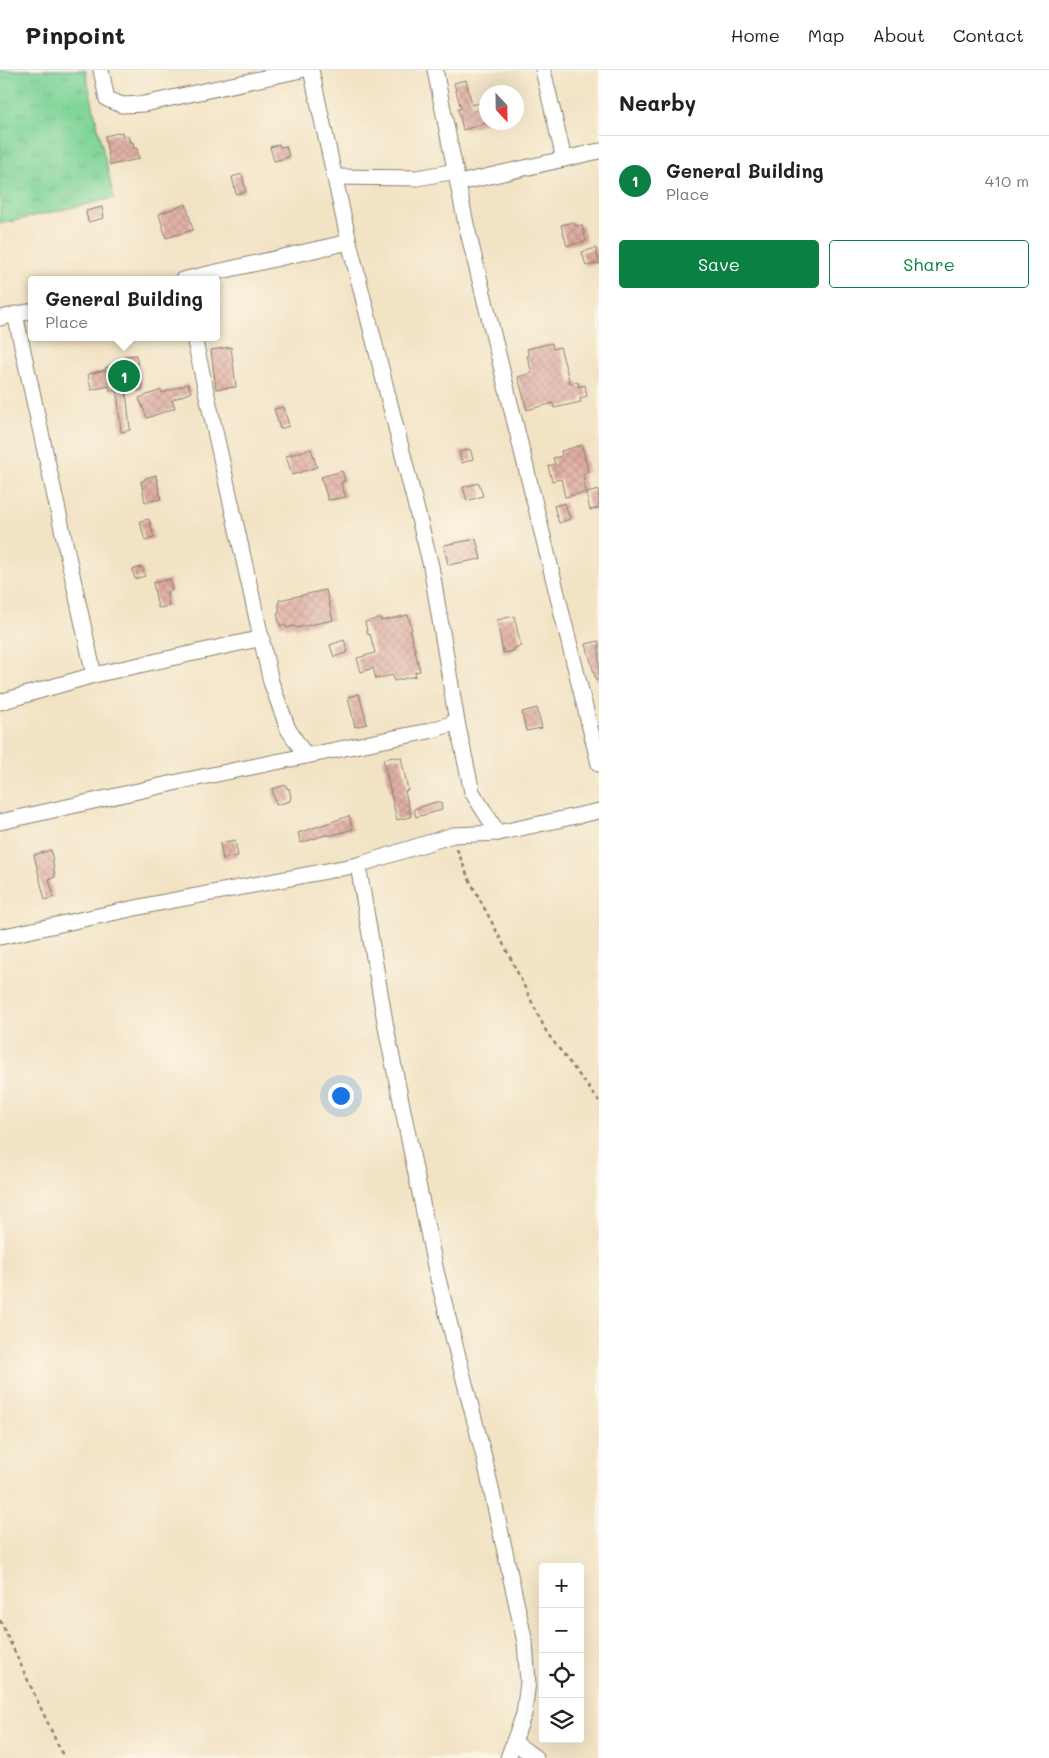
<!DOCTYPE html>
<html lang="en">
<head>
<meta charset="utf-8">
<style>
	:root { --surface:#fff; --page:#f2f2f2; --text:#202124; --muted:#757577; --line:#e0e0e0; --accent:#0b8043 }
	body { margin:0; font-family:Mali,sans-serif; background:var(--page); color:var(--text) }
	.controls { position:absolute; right:15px; bottom:15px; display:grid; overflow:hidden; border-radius:5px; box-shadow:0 5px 20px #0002 }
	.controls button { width:45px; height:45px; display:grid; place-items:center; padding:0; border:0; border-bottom:1px solid var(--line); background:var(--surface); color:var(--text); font:25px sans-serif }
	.compass { position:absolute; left:479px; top:15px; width:45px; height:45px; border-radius:50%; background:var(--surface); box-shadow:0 5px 20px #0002; rotate:158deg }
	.you { position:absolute; left:340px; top:1025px; width:18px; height:18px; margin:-12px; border:4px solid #fff; border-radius:50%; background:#1a73e8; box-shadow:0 0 0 8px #1a73e833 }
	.badge { display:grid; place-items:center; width:32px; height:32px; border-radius:50%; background:var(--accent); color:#fff; font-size:16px; font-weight:700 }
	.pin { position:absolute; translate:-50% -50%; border:2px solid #fff; box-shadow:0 1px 5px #0006 }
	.popup { position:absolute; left:28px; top:206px; width:192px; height:65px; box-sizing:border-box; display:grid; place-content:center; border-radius:5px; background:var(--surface); filter:drop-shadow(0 1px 4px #0005); font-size:16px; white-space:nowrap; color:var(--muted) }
	.popup b { font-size:19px; color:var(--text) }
	.popup::after { content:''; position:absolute; left:50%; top:100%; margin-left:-10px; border:10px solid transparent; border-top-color:var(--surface) }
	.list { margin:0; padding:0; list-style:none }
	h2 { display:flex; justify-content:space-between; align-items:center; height:65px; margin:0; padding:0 20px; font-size:21px }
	h2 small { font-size:16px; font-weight:400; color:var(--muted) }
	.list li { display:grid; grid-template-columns:32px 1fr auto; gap:15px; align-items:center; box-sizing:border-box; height:90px; padding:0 20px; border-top:1px solid var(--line) }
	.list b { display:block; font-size:19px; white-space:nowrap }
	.list p { margin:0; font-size:16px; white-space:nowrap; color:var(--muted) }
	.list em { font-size:16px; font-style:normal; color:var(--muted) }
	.actions { display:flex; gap:10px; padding:15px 20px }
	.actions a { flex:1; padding:11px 0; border:1px solid var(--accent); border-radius:5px; text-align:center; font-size:18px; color:var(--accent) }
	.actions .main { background:var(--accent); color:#fff }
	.icon { flex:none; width:28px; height:28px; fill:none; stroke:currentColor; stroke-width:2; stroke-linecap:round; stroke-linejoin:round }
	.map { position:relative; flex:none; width:599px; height:1688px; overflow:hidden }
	header { display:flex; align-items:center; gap:30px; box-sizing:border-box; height:70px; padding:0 25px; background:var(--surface); border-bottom:1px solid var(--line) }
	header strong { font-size:24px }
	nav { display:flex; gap:28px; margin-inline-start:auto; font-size:18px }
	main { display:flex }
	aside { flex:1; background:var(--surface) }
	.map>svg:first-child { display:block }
</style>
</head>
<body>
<header>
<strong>Pinpoint</strong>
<nav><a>Home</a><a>Map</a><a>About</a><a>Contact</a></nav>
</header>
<main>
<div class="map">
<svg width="599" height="1688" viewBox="0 0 599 1688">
	<defs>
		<pattern id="grass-tufts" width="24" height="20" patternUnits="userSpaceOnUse" patternTransform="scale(1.25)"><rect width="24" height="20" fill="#7dd498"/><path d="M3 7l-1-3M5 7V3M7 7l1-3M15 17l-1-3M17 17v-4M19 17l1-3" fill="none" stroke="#6bb582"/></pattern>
		<pattern id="building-cross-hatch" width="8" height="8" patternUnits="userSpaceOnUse" patternTransform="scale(1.25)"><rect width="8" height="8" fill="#dfada2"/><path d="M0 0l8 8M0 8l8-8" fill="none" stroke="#bf948b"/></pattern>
	</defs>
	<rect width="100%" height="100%" fill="#fcf5e5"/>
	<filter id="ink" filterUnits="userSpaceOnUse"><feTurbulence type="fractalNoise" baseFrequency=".02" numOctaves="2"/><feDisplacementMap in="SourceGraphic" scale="10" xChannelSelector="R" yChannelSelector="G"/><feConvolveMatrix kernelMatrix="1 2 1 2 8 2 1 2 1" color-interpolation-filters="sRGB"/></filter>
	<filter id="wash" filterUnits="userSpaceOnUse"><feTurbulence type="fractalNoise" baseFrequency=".0096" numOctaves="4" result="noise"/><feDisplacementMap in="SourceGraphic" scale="20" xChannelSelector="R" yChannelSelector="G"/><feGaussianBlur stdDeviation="1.12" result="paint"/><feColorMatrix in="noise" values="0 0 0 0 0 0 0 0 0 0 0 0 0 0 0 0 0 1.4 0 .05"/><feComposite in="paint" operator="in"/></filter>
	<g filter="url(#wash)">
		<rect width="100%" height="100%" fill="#f2e3c5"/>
		<path fill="url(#grass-tufts)" stroke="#4c785a" d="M 0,0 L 85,0 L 114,128 L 0,154 Z"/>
		<g id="blocks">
			<g fill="url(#building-cross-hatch)">
				<path d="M 466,10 L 472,35 L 479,33 L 481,41 L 486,40 L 486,53 L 463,60 L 458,39 L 461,39 L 454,13 Z"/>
				<path d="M 122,62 L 123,67 L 128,66 L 130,72 L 133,72 L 134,79 L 137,78 L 139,89 L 110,95 L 105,66 Z"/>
				<path d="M 279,74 L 280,77 L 286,76 L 289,87 L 274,91 L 270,77 Z"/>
				<path d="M 242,104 L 246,122 L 236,124 L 232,107 Z"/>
				<path d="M 186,134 L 193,160 L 166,168 L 159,144 Z"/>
				<path d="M 102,137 L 104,148 L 88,152 L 86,141 Z"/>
				<path d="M 574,152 L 575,156 L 582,155 L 586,171 L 567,176 L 561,155 Z"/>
				<path d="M 596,178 L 599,193 L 586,196 L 582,182 Z"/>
				<path d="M 552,273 L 553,279 L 560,277 L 570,313 L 578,312 L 579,317 L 585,315 L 587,326 L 580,328 L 581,332 L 554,338 L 553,333 L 527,340 L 518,307 L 532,303 L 527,286 L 529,286 L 527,279 Z"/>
				<path d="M 231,277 L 236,317 L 216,319 L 211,280 Z"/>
				<path d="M 136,285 L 143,319 L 137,321 L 125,286 Z"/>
				<path d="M 123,292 L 130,360 L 121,362 L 117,320 L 110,321 L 109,316 L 91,320 L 88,304 L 106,300 L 105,298 Z"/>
				<path d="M 188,314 L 191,322 L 172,330 L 175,338 L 147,348 L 139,328 L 161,320 L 162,323 Z"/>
				<path d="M 284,337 L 289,356 L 280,359 L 274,339 Z"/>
				<path d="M 582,375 L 588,402 L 583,403 L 586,422 L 565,427 L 561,409 L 552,411 L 548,396 L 555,394 L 553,388 L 562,386 L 561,381 Z"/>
				<path d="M 311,379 L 317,397 L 292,405 L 286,386 Z"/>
				<path d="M 470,379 L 473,389 L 462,393 L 459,382 Z"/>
				<path d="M 342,401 L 345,411 L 341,413 L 346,427 L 328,430 L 321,407 Z"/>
				<path d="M 156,405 L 161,429 L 145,432 L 141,411 L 145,410 L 145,408 Z"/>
				<path d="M 479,413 L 483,426 L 467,431 L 463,417 Z"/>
				<path d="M 599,420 L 599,438 L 590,440 L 586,423 Z"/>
				<path d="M 565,433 L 570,449 L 559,453 L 554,436 Z"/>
				<path d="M 149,449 L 154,468 L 145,471 L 140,451 Z"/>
				<path d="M 476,469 L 481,489 L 448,495 L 444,475 Z"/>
				<path d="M 141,497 L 145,506 L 135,509 L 132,500 Z"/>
				<path d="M 170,509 L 172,521 L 167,522 L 169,536 L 158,538 L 153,513 Z"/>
				<path d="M 326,520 L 333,550 L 296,558 L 295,556 L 286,558 L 286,555 L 280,556 L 277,543 L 279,543 L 279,530 Z"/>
				<path d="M 408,545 L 412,560 L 410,561 L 420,601 L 415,602 L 416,606 L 394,611 L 393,605 L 376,609 L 373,598 L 361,602 L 357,588 L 375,583 L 370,564 L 368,565 L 365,552 L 380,548 L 381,551 Z"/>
				<path d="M 514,546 L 521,576 L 514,578 L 514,581 L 503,583 L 497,550 Z"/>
				<path d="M 344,570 L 348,582 L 334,587 L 330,575 Z"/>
				<path d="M 599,571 L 599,610 L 596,610 L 586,574 Z"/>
				<path d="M 359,624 L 367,654 L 355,657 L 348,627 Z"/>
				<path d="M 537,638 L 542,658 L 526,661 L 522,642 Z"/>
				<path d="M 394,687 L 395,688 L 401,687 L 408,720 L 405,721 L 411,747 L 397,750 L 383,689 Z"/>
				<path d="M 286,715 L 287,719 L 289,718 L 291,728 L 290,729 L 290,731 L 276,735 L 272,719 Z"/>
				<path d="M 436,732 L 441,732 L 442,740 L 416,747 L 414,739 Z"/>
				<path d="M 349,746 L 353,759 L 329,766 L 328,764 L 301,773 L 298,763 Z"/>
				<path d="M 235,770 L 238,786 L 223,789 L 220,773 Z"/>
				<path d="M 51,780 L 55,807 L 49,809 L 54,827 L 45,830 L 34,785 Z"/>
			</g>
		</g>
	</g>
	<g filter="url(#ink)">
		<use href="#blocks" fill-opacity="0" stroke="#878070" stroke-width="1"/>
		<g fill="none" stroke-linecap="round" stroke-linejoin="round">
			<defs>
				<g id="minor">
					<path d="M 101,0 L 107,29 L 122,35 L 144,34 L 301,0"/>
					<path d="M 311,0 L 349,172 L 431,496 L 457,652 L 472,722 L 498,763"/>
					<path d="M 435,0 L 466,154 L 599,694"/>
					<path d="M 543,0 L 564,89"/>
					<path d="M 335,107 L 417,108 L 456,101"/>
					<path d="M 459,113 L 599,81"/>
					<path d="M 182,210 L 349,172"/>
					<path d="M 15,244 L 94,605"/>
					<path d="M 0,248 L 32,241"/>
					<path d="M 194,267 L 271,612 L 288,659 L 306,686"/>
					<path d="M 0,632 L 94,605 L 262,568"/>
					<path d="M 0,752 L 187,710 L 429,661 L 457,652"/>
					<path d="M 358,795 L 387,963 L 436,1201 L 484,1387 L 525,1572 L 528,1612 L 524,1644 L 508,1688"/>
					<path d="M 0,867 L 154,834 L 358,795 L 453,765 L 498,763 L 599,741"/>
					<path d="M 514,1672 L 536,1688"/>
				</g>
			</defs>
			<use href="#minor" stroke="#878070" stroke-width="17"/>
			<g stroke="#878070" stroke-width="2.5" stroke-dasharray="4 4" stroke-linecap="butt">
				<path d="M 457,779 L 468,807 L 510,887 L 547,963 L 599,1031"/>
				<path d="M 0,1550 L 64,1688"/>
			</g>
			<use href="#minor" stroke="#fff" stroke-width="15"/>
		</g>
	</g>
</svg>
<div class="controls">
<button>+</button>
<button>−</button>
<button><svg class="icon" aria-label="locate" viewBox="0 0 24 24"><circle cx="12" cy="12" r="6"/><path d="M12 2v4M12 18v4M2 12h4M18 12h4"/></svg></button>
<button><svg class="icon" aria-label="layers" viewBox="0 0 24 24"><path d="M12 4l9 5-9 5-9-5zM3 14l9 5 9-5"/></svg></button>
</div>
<svg class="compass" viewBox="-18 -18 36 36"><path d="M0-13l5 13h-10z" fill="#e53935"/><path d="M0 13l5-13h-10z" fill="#757577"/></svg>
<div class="you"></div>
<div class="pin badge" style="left:124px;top:306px">1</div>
<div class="popup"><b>General Building</b>Place</div>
</div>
<aside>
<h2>Nearby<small></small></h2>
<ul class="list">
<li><span class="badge">1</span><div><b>General Building</b><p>Place</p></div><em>410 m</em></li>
</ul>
<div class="actions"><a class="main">Save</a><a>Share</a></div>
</aside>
</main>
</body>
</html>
